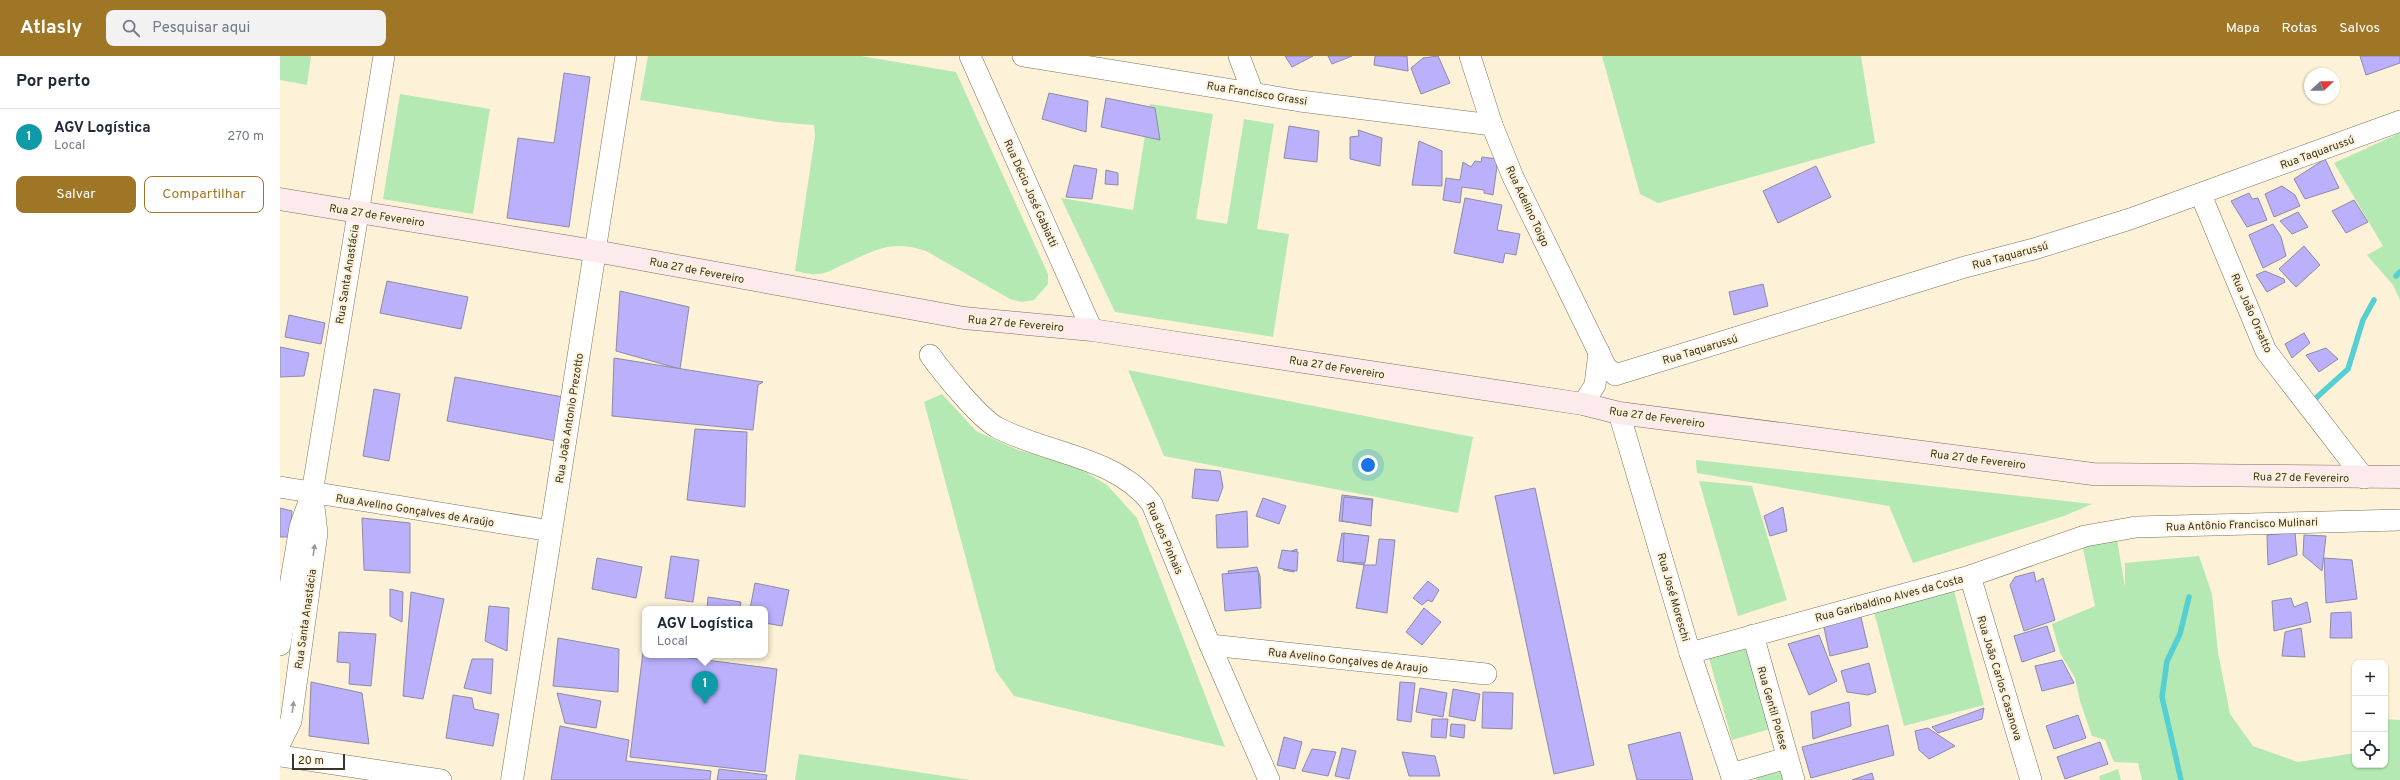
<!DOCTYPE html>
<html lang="pt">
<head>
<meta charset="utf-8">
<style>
	:root { --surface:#fff; --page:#f2f2f3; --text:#1f2937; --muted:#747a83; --line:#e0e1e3; --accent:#9f7625 }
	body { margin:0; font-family:Overpass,sans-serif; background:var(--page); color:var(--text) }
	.controls { position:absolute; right:12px; bottom:12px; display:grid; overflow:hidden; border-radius:8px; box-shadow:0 1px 3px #0004 }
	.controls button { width:36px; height:36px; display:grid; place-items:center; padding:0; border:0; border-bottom:1px solid var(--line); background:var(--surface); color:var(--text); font:20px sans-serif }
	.compass { position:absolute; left:2024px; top:12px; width:36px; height:36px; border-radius:50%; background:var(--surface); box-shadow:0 1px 3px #0004; rotate:68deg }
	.scale { position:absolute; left:12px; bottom:10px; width:53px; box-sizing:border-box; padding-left:4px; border:2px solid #39352a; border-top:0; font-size:11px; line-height:14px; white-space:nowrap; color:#39352a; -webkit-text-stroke:3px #fdf2d7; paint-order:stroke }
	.you { position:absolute; left:1088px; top:409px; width:14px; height:14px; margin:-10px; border:3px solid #fff; border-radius:50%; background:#1a73e8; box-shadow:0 0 0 6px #1a73e833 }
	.badge { display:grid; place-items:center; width:26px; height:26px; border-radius:50%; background:var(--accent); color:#fff; font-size:13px; font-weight:700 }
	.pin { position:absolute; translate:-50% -33px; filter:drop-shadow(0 1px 2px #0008) }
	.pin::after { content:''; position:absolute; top:21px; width:14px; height:12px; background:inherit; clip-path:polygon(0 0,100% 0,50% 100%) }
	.popup { position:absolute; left:362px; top:550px; width:126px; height:52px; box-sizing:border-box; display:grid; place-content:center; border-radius:8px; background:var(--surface); filter:drop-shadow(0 1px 3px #0005); font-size:13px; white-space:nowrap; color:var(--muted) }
	.popup b { font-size:15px; color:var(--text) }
	.popup::after { content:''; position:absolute; left:50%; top:100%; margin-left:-8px; border:8px solid transparent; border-top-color:var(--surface) }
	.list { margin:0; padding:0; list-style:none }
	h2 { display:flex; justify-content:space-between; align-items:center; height:52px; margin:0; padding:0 16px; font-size:17px }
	h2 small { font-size:13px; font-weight:400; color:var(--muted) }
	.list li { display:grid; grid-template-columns:26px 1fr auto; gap:12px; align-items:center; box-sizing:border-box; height:56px; padding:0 16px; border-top:1px solid var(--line) }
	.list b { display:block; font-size:15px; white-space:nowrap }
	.list p { margin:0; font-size:13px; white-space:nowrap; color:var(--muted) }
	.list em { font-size:13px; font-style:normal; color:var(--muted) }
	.actions { display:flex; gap:8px; padding:12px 16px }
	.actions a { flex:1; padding:9px 0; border:1px solid var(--accent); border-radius:8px; text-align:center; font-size:14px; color:var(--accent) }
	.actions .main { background:var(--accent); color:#fff }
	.icon { flex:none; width:22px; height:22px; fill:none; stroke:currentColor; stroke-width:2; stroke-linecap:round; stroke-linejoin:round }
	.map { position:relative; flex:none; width:2120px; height:724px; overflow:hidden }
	header { display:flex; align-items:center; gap:24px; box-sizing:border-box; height:56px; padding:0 20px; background:var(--accent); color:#fff }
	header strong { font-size:19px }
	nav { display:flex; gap:22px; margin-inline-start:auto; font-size:14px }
	.search { width:280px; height:36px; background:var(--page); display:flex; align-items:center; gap:10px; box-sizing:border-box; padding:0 14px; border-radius:8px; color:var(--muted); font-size:15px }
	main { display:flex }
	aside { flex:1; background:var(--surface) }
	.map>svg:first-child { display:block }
</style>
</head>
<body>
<header>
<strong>Atlasly</strong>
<div class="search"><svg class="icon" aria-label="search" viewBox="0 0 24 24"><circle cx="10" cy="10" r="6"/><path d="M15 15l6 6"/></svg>Pesquisar aqui</div>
<nav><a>Mapa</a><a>Rotas</a><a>Salvos</a></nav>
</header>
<main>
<aside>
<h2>Por perto<small></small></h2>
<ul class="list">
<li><span class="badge" style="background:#0f9aa8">1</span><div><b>AGV Logística</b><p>Local</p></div><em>270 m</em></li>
</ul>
<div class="actions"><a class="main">Salvar</a><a>Compartilhar</a></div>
</aside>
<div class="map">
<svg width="2120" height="724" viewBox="0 0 2120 724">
	<rect width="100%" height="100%" fill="#fdf2d7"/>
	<g fill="#b4e9b4">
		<path d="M 0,0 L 31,0 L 27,29 L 0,24 Z"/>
		<path d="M 368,0 L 581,0 L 676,16 L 768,218 L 768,228 L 754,244 L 742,246 L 730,243 L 646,195 C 611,183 594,195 562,209 C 554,213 546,218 536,218 C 530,219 522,216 515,215 L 535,80 L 534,69 L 497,66 L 360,44 Z"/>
		<path d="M 1322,0 L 1581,0 L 1595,87 L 1378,147 L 1360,138 Z"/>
		<path d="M 120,38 L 210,53 L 193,158 L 103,143 Z"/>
		<path d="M 870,48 L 933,58 L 916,163 L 947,168 L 964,63 L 994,68 L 977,173 L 1009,178 L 993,281 L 835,256 L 781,142 L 853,154 Z"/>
		<path d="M 2120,77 L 2120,244 L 2113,229 L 2087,199 L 2103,190 L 2054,107 Z"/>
		<path d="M 848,314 L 1193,381 L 1178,457 L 884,400 Z"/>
		<path d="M 662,338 L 696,375 L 738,394 L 794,409 L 827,429 L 857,462 L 945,691 L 734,640 L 716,615 L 644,346 Z"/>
		<path d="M 1416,405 L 1416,404 L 1812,448 L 1784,460 L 1633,507 L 1609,450 L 1417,417 Z"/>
		<path d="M 1419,425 L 1472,430 L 1507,544 L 1458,560 Z"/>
		<path d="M 1837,484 L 1845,531 L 1845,507 L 1919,500 L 1932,538 L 1938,596 L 1950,658 L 1973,690 L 2018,706 L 2075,697 L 2075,709 L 2105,709 L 2105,663 L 2120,664 L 2120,724 L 1862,724 L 1858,707 L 1834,706 L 1825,684 L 1812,680 L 1800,645 L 1795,622 L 1780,597 L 1772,568 L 1815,550 L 1802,488 Z"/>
		<path d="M 1673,531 L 1704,649 L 1624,670 L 1593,552 Z"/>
		<path d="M 1466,585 L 1490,673 L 1452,684 L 1427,595 Z"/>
		<path d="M 519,698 L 690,724 L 515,724 Z"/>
		<path d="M 1838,713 L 1841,724 L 1820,724 L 1819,720 Z"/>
		<path d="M 1503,715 L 1506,724 L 1476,724 L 1475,721 Z"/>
	</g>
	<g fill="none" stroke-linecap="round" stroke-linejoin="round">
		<g stroke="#56cfd2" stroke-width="5.5">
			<path d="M 2116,220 L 2120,216"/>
			<path d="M 2036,342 L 2068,313 L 2083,264 L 2094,244"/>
			<path d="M 1901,724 L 1882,641 L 1887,605 L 1900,578 L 1909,541"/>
		</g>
	</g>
	<g fill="#bab0fc" stroke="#8d8ba4">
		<path d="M 1005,0 L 1033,0 L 1012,11 Z"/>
		<path d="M 1048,0 L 1072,0 L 1052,8 Z"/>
		<path d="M 1095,0 L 1127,0 L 1128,15 L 1094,9 Z"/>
		<path d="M 1158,0 L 1170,27 L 1141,38 L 1131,12 L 1143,2 Z"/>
		<path d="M 2080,0 L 2120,0 L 2120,7 L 2086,19 Z"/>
		<path d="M 284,17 L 310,21 L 289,171 L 227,162 L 238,82 L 274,87 Z"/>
		<path d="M 769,37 L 808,45 L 806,76 L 762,63 Z"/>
		<path d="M 826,42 L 875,52 L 880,84 L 821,71 Z"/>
		<path d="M 1009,70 L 1039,75 L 1037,106 L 1004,102 Z"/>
		<path d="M 1078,74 L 1102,82 L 1100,110 L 1070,103 L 1070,81 L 1079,80 Z"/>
		<path d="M 1139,85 L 1162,95 L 1162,130 L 1132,129 Z"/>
		<path d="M 1202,101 L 1218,103 L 1213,139 L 1204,137 L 1204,134 L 1182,131 L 1180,147 L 1163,144 L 1166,122 L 1180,124 L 1183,106 L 1191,111 L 1195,105 L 1201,106 Z"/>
		<path d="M 2045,103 L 2059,132 L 2025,143 L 2014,123 Z"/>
		<path d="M 794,109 L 817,113 L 812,143 L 786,141 Z"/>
		<path d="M 1536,110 L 1551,141 L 1498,167 L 1483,135 Z"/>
		<path d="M 826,114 L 838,117 L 838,129 L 825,128 Z"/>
		<path d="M 2002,130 L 2015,139 L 2020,150 L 1994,161 L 1985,138 Z"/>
		<path d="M 1969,137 L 1972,143 L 1978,142 L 1987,164 L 1967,171 L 1951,145 Z"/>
		<path d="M 1185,142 L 1222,149 L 1217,174 L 1240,178 L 1236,199 L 1225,197 L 1223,207 L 1174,197 Z"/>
		<path d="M 2074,144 L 2088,166 L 2066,177 L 2052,155 Z"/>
		<path d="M 2018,156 L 2028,171 L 2012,178 L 2000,165 Z"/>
		<path d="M 1993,168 L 2001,181 L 2006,200 L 1983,212 L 1969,179 Z"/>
		<path d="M 2024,190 L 2040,209 L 2016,231 L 1999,213 Z"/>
		<path d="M 1985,215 L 2004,223 L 2005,226 L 1987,236 L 1976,219 Z"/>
		<path d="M 107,225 L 188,241 L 181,273 L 100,257 Z"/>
		<path d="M 1483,228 L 1488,250 L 1454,259 L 1449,236 Z"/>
		<path d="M 340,235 L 409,251 L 400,313 L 336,295 Z"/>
		<path d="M 9,259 L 45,267 L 41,288 L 5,281 Z"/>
		<path d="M 2024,277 L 2030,287 L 2012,302 L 2005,288 Z"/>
		<path d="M 0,291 L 29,297 L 24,320 L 0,321 Z"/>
		<path d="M 2046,292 L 2058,303 L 2039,316 L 2026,299 Z"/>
		<path d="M 334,302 L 483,326 L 478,329 L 473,374 L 332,360 Z"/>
		<path d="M 175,321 L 283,341 L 276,385 L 167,365 Z"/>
		<path d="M 94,333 L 120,338 L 109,405 L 83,400 Z"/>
		<path d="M 415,373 L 467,376 L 465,451 L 407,444 Z"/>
		<path d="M 915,413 L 940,415 L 943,431 L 938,445 L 912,442 Z"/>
		<path d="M 1255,432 L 1314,709 L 1274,718 L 1215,440 Z"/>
		<path d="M 1062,439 L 1093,443 L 1090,469 L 1059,465 Z"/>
		<path d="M 1064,441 L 1092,444 L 1091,470 L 1062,465 Z"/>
		<path d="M 983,442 L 1006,450 L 999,468 L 976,460 Z"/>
		<path d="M 1503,451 L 1507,475 L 1490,480 L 1484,460 Z"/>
		<path d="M 0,452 L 12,455 L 10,481 L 0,481 Z"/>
		<path d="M 967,455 L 968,491 L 937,492 L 936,459 Z"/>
		<path d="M 82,462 L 130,467 L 130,517 L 84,514 Z"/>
		<path d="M 2015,476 L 2017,499 L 1988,509 L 1987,479 Z"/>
		<path d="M 1062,477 L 1088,480 L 1084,509 L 1057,505 Z"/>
		<path d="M 1064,477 L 1089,480 L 1085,507 L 1063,506 Z"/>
		<path d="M 2024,479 L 2046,480 L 2042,515 L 2023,499 Z"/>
		<path d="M 1099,483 L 1115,484 L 1107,557 L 1076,552 L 1084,509 L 1096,509 Z"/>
		<path d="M 1017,493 L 1014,516 L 1003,514 L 1006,497 Z"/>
		<path d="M 1002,494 L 1018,496 L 1017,515 L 998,512 Z"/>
		<path d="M 391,500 L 419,504 L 413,546 L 385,542 Z"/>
		<path d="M 317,502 L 362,511 L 356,542 L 312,533 Z"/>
		<path d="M 2044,502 L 2072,504 L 2077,543 L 2046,547 Z"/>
		<path d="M 977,511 L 980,520 L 981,548 L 955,552 L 948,515 Z"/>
		<path d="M 978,515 L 981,552 L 945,555 L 942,518 Z"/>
		<path d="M 1754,516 L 1756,526 L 1763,522 L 1775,564 L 1744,575 L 1730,529 L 1735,521 Z"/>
		<path d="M 1148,525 L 1159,534 L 1152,546 L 1148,544 L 1142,549 L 1133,542 Z"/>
		<path d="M 475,527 L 509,534 L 502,570 L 485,567 L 485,553 L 470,553 Z"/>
		<path d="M 110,533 L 123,536 L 122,566 L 110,560 Z"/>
		<path d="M 131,536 L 164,543 L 143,643 L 123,640 Z"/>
		<path d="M 428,541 L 461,546 L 460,553 L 427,553 Z"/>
		<path d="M 2011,542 L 2014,551 L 2027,546 L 2031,566 L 1994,575 L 1992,545 Z"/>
		<path d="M 209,550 L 229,552 L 227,595 L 205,585 Z"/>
		<path d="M 1144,552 L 1161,566 L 1142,589 L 1126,576 Z"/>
		<path d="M 1579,553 L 1588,591 L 1550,600 L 1542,562 Z"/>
		<path d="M 2071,556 L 2072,582 L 2050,582 L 2051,557 Z"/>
		<path d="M 1767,570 L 1775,595 L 1742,606 L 1734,580 Z"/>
		<path d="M 2021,572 L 2025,601 L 2002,600 L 2005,576 Z"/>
		<path d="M 59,576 L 96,578 L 91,630 L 69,628 L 70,607 L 57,606 Z"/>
		<path d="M 1539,579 L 1557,625 L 1529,639 L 1508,588 Z"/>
		<path d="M 278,582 L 339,593 L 338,636 L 273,630 Z"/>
		<path d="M 363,596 L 365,599 L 386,599 L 497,613 L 485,716 L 350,701 Z"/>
		<path d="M 192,603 L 213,603 L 211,638 L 184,632 Z"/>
		<path d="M 1782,604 L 1794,627 L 1762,635 L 1755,610 Z"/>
		<path d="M 1589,607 L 1596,636 L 1588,639 L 1567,636 L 1561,615 Z"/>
		<path d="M 31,626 L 82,637 L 89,688 L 29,680 Z"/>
		<path d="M 1120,626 L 1135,627 L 1131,666 L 1117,664 Z"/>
		<path d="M 1140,632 L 1167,637 L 1163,661 L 1136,656 Z"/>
		<path d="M 1173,633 L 1200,638 L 1195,665 L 1169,660 Z"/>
		<path d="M 1203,636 L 1233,637 L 1232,673 L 1202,672 Z"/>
		<path d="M 277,637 L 321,645 L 316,672 L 285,667 Z"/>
		<path d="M 173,639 L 192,642 L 194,653 L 219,658 L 213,690 L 166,682 Z"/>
		<path d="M 1569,646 L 1571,670 L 1533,683 L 1531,656 Z"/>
		<path d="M 1704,652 L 1702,663 L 1658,677 L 1652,671 Z"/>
		<path d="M 1798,659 L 1806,682 L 1774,693 L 1766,670 Z"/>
		<path d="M 1152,663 L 1168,663 L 1166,682 L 1151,681 Z"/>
		<path d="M 1171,668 L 1185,669 L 1184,682 L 1170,680 Z"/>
		<path d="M 1608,669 L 1614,699 L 1531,722 L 1522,691 Z"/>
		<path d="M 280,670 L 349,684 L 346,705 L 431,715 L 430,724 L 271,724 Z"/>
		<path d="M 1648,672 L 1675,690 L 1649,703 L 1639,694 L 1635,675 Z"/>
		<path d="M 1400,676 L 1413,724 L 1357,724 L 1348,689 Z"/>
		<path d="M 1004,681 L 1022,686 L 1015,713 L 997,709 Z"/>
		<path d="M 1820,686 L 1828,708 L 1785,723 L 1777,701 Z"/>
		<path d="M 1062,692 L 1076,695 L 1069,723 L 1055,720 Z"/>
		<path d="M 1032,693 L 1056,696 L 1048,720 L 1022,715 Z"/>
		<path d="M 1122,696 L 1155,700 L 1160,720 L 1129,720 Z"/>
		<path d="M 439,713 L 487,719 L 486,724 L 437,724 Z"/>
		<path d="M 1592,717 L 1594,724 L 1572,724 Z"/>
	</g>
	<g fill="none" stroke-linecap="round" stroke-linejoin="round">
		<defs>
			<g id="minor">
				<path d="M 690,0 L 812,274"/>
				<path d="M 743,0 L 1020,45 L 1212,69"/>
				<path d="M 959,0 L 973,37"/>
				<path d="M 1190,0 L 1212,69 L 1233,121 L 1326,311 L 1335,319 L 1685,211 L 1754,193 L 1850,163 L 2120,65"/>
				<path d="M 1921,139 L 1986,295 L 2084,422"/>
				<path d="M 315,195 L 346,0"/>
				<path d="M 650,299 C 663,317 700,363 718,372 C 768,398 837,401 872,448 L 930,589 L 989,724"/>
				<path d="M 1303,348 L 1315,329 L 1319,296"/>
				<path d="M 1339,357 L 1410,597 L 1453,724"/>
				<path d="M 0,431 L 271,475"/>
				<path d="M 1690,520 L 1751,724"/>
				<path d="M 1473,579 L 1514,724"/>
				<path d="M 0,589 L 20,471 L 32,437 L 104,0"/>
				<path d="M 930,589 L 1206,618"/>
				<path d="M 1410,597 L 1690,520 L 1805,480 L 1856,471 L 2120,464"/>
				<path d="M 0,687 L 11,665 L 37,477 L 33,442"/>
				<path d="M 0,700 L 161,724"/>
				<path d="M 1451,718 L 1507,702"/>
			</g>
			<path id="tertiary" d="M 232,724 L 315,195"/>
			<path id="secondary" d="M 0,143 L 315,195 L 684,262 L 812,274 L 1303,348 L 1339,357 L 1813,418 L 2120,421"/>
		</defs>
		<use href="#minor" stroke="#7b7159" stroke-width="22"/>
		<use href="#tertiary" stroke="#7b7159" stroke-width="23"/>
		<use href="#secondary" stroke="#7b7159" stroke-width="23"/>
		<use href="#minor" stroke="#fff" stroke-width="21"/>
		<use href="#tertiary" stroke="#fff" stroke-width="22"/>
		<use href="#secondary" stroke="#fceaed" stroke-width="22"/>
	</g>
	<defs><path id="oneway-solid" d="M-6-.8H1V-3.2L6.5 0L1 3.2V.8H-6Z"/></defs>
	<g fill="#9c9a94">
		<use href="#oneway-solid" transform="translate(34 494) rotate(-82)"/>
		<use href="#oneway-solid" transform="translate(13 651) rotate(-82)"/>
	</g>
	<g text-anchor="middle" stroke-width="4" stroke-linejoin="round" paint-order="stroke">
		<g font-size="11" fill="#39352a" stroke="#fdf2d7">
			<text transform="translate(977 37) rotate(9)" y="4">Rua Francisco Grassi</text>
			<text transform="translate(2037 96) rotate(-20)" y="4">Rua Taquarussú</text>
			<text transform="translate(751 137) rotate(66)" y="4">Rua Décio José Gabiatti</text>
			<text transform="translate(1248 150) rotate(65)" y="4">Rua Adelino Toigo</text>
			<text transform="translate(97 159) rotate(9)" y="4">Rua 27 de Fevereiro</text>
			<text transform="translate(1730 199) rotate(-15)" y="4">Rua Taquarussú</text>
			<text transform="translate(417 214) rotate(11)" y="4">Rua 27 de Fevereiro</text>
			<text transform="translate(67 218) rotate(-81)" y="4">Rua Santa Anastácia</text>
			<text transform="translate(1972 257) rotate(66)" y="4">Rua João Orsatto</text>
			<text transform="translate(736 267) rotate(5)" y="4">Rua 27 de Fevereiro</text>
			<text transform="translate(1420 293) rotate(-17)" y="4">Rua Taquarussú</text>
			<text transform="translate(1057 311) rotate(9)" y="4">Rua 27 de Fevereiro</text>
			<text transform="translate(1377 361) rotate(8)" y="4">Rua 27 de Fevereiro</text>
			<text transform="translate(289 362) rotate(-81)" y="4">Rua João Antonio Prezotto</text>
			<text transform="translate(1698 403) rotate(7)" y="4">Rua 27 de Fevereiro</text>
			<text transform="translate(2021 421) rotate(1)" y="4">Rua 27 de Fevereiro</text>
			<text transform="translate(135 454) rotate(9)" y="4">Rua Avelino Gonçalves de Araújo</text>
			<text transform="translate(1962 468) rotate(-2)" y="4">Rua Antônio Francisco Mulinari</text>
			<text transform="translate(885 482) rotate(67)" y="4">Rua dos Pinhais</text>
			<text transform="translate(1394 541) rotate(74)" y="4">Rua José Moreschi</text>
			<text transform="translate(1609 542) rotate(-15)" y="4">Rua Garibaldino Alves da Costa</text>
			<text transform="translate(25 563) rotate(-82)" y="4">Rua Santa Anastácia</text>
			<text transform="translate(1068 604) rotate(6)" y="4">Rua Avelino Gonçalves de Araujo</text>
			<text transform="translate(1720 622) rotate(73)" y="4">Rua João Carlos Casanova</text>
			<text transform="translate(1493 652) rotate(74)" y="4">Rua Gentil Polese</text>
		</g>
	</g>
</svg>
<div class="controls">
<button>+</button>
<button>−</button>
<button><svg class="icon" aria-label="locate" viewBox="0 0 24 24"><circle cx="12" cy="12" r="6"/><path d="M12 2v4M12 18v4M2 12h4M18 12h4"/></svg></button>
</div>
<svg class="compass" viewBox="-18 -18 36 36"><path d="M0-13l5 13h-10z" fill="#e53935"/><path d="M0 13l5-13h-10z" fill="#747a83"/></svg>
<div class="scale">20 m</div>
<div class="you"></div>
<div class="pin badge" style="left:425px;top:648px;background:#0f9aa8">1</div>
<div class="popup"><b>AGV Logística</b>Local</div>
</div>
</main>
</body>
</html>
